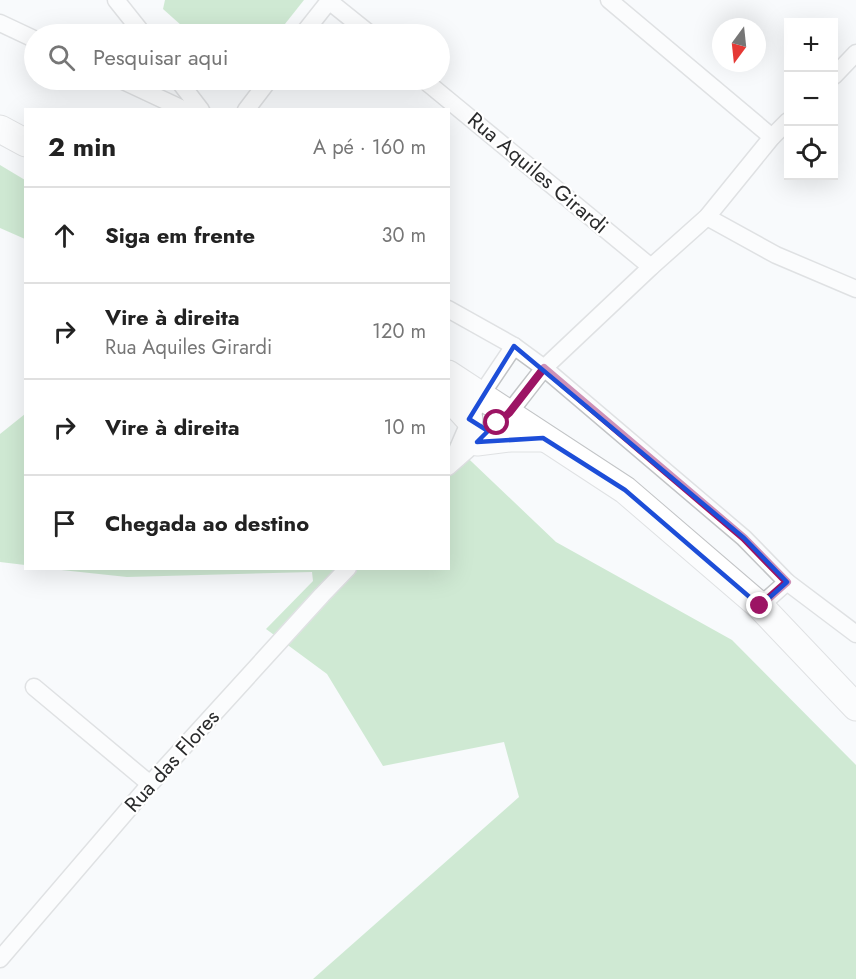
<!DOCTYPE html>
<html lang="pt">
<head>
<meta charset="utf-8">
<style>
	:root { --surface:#fff; --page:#f6f6f6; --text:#222; --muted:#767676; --line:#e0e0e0 }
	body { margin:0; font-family:Jost,sans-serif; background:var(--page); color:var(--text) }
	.controls { position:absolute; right:18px; top:18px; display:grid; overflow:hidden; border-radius:0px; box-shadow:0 6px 24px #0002 }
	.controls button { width:54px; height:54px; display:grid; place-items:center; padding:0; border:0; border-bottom:2px solid var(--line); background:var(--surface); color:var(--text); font:30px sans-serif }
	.compass { position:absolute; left:712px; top:18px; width:54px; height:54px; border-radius:50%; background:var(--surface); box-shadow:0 6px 24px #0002; rotate:195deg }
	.stop { position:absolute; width:18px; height:18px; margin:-14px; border:4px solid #9c1464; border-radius:50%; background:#fff }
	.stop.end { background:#9c1464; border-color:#fff; box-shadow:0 2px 6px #0008 }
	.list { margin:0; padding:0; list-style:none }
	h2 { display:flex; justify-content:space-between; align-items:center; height:78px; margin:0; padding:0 24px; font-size:26px }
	h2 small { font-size:20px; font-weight:400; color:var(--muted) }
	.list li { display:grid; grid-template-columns:39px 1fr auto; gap:18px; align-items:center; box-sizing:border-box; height:96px; padding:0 24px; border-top:2px solid var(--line) }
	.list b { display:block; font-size:22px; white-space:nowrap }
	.list p { margin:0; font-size:20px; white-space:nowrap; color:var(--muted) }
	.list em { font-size:20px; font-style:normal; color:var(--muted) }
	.icon { flex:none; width:33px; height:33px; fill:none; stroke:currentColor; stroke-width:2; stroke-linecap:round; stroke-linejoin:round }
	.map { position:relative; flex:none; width:856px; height:979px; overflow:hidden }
	.search { position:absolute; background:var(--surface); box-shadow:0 6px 24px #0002; left:24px; top:24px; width:426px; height:66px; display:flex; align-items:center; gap:15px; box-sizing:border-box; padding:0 21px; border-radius:33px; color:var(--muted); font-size:22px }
	.panel { position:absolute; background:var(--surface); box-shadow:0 6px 24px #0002; left:24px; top:108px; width:426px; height:462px; border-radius:0px }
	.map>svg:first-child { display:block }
</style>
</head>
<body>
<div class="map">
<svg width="856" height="979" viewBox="0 0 856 979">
	<rect width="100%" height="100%" fill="#f8fafc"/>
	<g fill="#9ed6a3">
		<path d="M 165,0 L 304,0 L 277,34 L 191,34 L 163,9 Z"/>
		<path d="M 214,80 L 242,80 L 218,89 Z"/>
		<path d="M 0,165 L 25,180 L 25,239 L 0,228 Z"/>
		<path d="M 25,414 L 25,565 L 0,562 L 0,434 Z"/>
		<path d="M 451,442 L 556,542 L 732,640 L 856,765 L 856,979 L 313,979 L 519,797 L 504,742 L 383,766 L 327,674 L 266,629 L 313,581 L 312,572 L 127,577 L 52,569 L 448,568 L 448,444 Z"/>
	</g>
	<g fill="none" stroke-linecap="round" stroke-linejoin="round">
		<defs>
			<g id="minor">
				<path d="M 116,0 L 143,34"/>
				<path d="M 609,0 L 772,137"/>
				<path d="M 0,23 L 34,39"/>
				<path d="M 303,34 L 329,1 L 370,34"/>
				<path d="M 834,76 L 856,53"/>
				<path d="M 121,80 L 185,110"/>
				<path d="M 178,80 L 201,110"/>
				<path d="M 424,80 L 651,267"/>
				<path d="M 246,110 L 269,80"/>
				<path d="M 707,217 L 776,255 L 856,289"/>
				<path d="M 448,309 L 514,346 L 544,368 L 744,538 L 787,582"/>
				<path d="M 453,460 L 481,395 L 514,346"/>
				<path d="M 448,467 L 509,413 L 544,368 L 651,267 L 707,217 L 772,137 L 788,121"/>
				<path d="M 760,606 L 787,582 L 856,634"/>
				<path d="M 34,687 L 150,784"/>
				<path d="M 0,959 L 150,784 L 322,595 L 348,568"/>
			</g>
			<g id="trunk">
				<path d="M 0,129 L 26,143"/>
				<path d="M 448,374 L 625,490 L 760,606 L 856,707"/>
				<path d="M 448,396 L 469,419"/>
				<path d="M 477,442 L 510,438 L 543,438"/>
			</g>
		</defs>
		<use href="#minor" stroke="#c2c4c6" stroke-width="19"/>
		<use href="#trunk" stroke="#c2c4c6" stroke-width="29"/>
		<use href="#minor" stroke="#fff" stroke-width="16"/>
		<use href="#trunk" stroke="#fff" stroke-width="27"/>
	</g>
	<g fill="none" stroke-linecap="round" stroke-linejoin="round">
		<path stroke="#9c1464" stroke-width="8" d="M 497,423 L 509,413 L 544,368 L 744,538 L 787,582 L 760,606"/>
	</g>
	<path d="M0 0H856V979H0ZM 514,346 L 744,538 L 787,582 L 760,606 L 625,490 L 543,438 L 477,442 L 488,431 L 469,419 Z" fill="#f8fafc" fill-opacity=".55" fill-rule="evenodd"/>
	<path fill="none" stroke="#1d4ed8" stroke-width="4.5" stroke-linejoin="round" d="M 514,346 L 744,538 L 787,582 L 760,606 L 625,490 L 543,438 L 477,442 L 488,431 L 469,419 Z"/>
	<g text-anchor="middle" stroke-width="4.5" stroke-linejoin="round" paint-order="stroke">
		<g font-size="21" fill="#2a2b2c" stroke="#fff">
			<text transform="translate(538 173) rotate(40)" y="7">Rua Aquiles Girardi</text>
			<text transform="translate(172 761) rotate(-48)" y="7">Rua das Flores</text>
		</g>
	</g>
</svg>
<div class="controls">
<button>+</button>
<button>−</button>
<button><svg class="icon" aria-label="locate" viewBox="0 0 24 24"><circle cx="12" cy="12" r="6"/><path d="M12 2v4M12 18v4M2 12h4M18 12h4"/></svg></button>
</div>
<svg class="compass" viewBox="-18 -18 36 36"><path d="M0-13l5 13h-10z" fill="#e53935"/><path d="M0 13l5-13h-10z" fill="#767676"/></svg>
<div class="stop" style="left:497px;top:423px"></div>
<div class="stop end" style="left:760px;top:606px"></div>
<div class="search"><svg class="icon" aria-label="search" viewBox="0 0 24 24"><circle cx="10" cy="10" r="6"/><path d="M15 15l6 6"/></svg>Pesquisar aqui</div>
<section class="panel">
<h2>2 min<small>A pé · 160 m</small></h2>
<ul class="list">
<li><svg class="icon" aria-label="ahead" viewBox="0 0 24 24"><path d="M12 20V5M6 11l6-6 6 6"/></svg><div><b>Siga em frente</b></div><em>30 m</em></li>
<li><svg class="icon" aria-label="right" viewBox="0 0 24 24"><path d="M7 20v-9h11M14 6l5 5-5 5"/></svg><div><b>Vire à direita</b><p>Rua Aquiles Girardi</p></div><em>120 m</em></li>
<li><svg class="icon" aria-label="right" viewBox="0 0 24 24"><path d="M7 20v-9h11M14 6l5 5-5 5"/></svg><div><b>Vire à direita</b></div><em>10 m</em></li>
<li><svg class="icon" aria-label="arrive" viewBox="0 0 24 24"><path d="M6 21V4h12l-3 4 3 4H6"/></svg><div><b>Chegada ao destino</b></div></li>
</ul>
</section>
</div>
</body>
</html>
